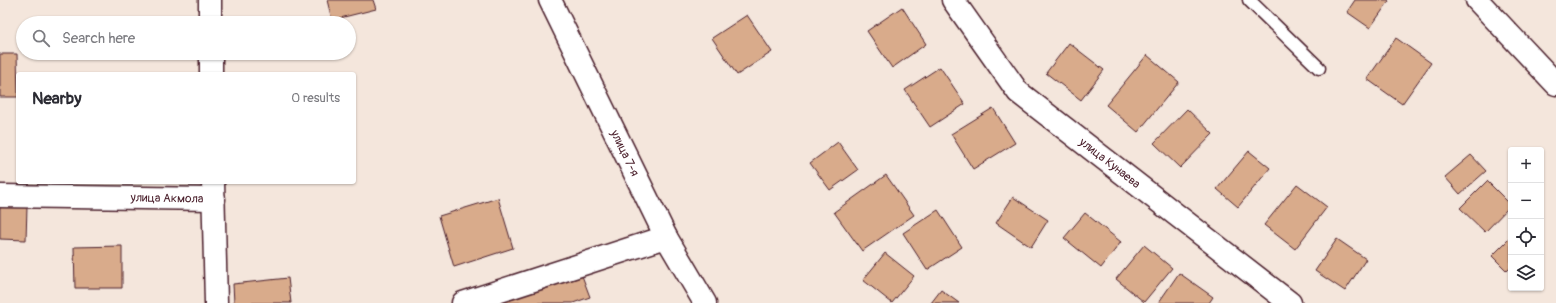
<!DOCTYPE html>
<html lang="en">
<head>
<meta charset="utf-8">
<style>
	:root { --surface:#fff; --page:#f7f7f7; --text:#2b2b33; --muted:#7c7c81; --line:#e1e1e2 }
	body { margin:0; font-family:Pangolin,sans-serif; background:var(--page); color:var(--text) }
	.controls { position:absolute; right:12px; bottom:12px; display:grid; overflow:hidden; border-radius:4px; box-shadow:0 1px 3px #0004 }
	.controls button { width:36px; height:36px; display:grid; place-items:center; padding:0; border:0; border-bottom:1px solid var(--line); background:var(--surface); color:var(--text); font:20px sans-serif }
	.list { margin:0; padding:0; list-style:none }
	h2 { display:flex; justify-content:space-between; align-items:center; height:52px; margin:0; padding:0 16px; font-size:17px }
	h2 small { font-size:13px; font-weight:400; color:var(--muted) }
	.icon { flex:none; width:22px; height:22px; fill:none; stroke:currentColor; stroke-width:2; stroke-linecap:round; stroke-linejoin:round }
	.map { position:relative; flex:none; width:1556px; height:303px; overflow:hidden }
	.search { position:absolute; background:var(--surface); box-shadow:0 1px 3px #0004; left:16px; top:16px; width:340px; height:44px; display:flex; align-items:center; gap:10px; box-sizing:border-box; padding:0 14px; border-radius:22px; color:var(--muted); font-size:15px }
	.panel { position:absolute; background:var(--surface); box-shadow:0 1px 3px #0004; left:16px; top:72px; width:340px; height:112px; border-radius:4px }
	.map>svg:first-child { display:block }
</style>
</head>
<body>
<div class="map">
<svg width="1556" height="303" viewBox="0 0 1556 303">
	<rect width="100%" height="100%" fill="#f4e6dc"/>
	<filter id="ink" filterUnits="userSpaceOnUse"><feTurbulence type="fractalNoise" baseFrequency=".025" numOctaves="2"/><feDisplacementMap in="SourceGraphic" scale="8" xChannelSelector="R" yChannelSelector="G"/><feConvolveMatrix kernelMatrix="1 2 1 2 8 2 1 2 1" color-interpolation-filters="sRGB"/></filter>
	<g filter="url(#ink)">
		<g fill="#d9ab8b" stroke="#4a1f2b">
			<path d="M 327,0 L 373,0 L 376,9 L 332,20 Z"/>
			<path d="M 1355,0 L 1388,0 L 1389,1 L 1370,28 L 1347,12 Z"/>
			<path d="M 902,7 L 926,44 L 892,68 L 867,31 Z"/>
			<path d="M 747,15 L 772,52 L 737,75 L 712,38 Z"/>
			<path d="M 1396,38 L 1431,63 L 1402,104 L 1367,79 Z"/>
			<path d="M 1069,43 L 1104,70 L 1081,100 L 1046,73 Z"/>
			<path d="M 0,54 L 17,54 L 18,97 L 0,97 Z"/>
			<path d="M 1147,55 L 1179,82 L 1138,132 L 1106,105 Z"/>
			<path d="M 940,67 L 965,104 L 930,127 L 905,90 Z"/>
			<path d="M 993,108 L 1015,143 L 973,169 L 951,134 Z"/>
			<path d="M 1187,109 L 1213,134 L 1180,168 L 1154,143 Z"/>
			<path d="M 838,142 L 858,170 L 830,190 L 810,163 Z"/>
			<path d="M 1249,151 L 1270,168 L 1238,207 L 1217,189 Z"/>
			<path d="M 1471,155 L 1486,171 L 1460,194 L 1445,177 Z"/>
			<path d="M 886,175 L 914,215 L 862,251 L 834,212 Z"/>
			<path d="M 1487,181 L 1511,205 L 1485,232 L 1460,208 Z"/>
			<path d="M 1297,184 L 1327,207 L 1295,249 L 1264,225 Z"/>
			<path d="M 1013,197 L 1048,220 L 1031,247 L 996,223 Z"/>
			<path d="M 498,198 L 513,248 L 454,267 L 439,216 Z"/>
			<path d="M 0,205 L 27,207 L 26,240 L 0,239 Z"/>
			<path d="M 938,210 L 962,247 L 927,270 L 903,233 Z"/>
			<path d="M 1085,213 L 1121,242 L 1101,268 L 1064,238 Z"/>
			<path d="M 1511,237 L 1511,267 L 1507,271 L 1492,256 Z"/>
			<path d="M 1337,239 L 1366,259 L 1345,291 L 1315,271 Z"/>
			<path d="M 1144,245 L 1172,268 L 1144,302 L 1116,279 Z"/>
			<path d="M 122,246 L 122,288 L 75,288 L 74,247 Z"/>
			<path d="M 885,253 L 914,276 L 892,303 L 863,280 Z"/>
			<path d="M 581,273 L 590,297 L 573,303 L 500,303 Z"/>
			<path d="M 1179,273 L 1213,297 L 1209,303 L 1161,303 L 1159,302 Z"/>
			<path d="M 288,278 L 291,303 L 234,303 L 233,284 Z"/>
			<path d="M 941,290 L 959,303 L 931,303 Z"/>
		</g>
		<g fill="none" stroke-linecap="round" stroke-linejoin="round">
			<defs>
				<path id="service" d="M 1249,0 L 1319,68"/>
				<g id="minor">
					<path d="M 210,0 L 210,23"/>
					<path d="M 550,0 L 666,237 L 705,303"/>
					<path d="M 953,0 L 1018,92 L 1290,303"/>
					<path d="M 1477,0 L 1556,84"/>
					<path d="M 211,53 L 211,74"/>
					<path d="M 213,182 L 216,303"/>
					<path d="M 0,196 L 214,199"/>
					<path d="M 463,303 L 666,237"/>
				</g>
			</defs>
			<use href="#service" stroke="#4a1f2b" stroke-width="15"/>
			<use href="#minor" stroke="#4a1f2b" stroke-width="25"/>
			<use href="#service" stroke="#fff" stroke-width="12"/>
			<use href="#minor" stroke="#fff" stroke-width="22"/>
		</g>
	</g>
	<g text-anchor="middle" stroke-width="4" stroke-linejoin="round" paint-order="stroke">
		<g font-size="12" fill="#4a1f2b" stroke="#fff">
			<text transform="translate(625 153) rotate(64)" y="4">улица 7-я</text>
			<text transform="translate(1110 163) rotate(38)" y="4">улица Кунаева</text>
			<text transform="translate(167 198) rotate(1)" y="4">улица Акмола</text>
		</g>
	</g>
</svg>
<div class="controls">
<button>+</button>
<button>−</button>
<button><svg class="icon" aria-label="locate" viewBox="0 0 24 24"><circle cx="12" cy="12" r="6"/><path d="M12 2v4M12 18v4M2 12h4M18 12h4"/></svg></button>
<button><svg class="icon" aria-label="layers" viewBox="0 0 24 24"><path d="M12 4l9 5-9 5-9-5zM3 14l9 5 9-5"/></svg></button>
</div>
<div class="search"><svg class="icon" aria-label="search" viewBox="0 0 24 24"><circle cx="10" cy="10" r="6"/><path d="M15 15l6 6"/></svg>Search here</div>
<section class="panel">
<h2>Nearby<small>0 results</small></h2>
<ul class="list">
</ul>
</section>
</div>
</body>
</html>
